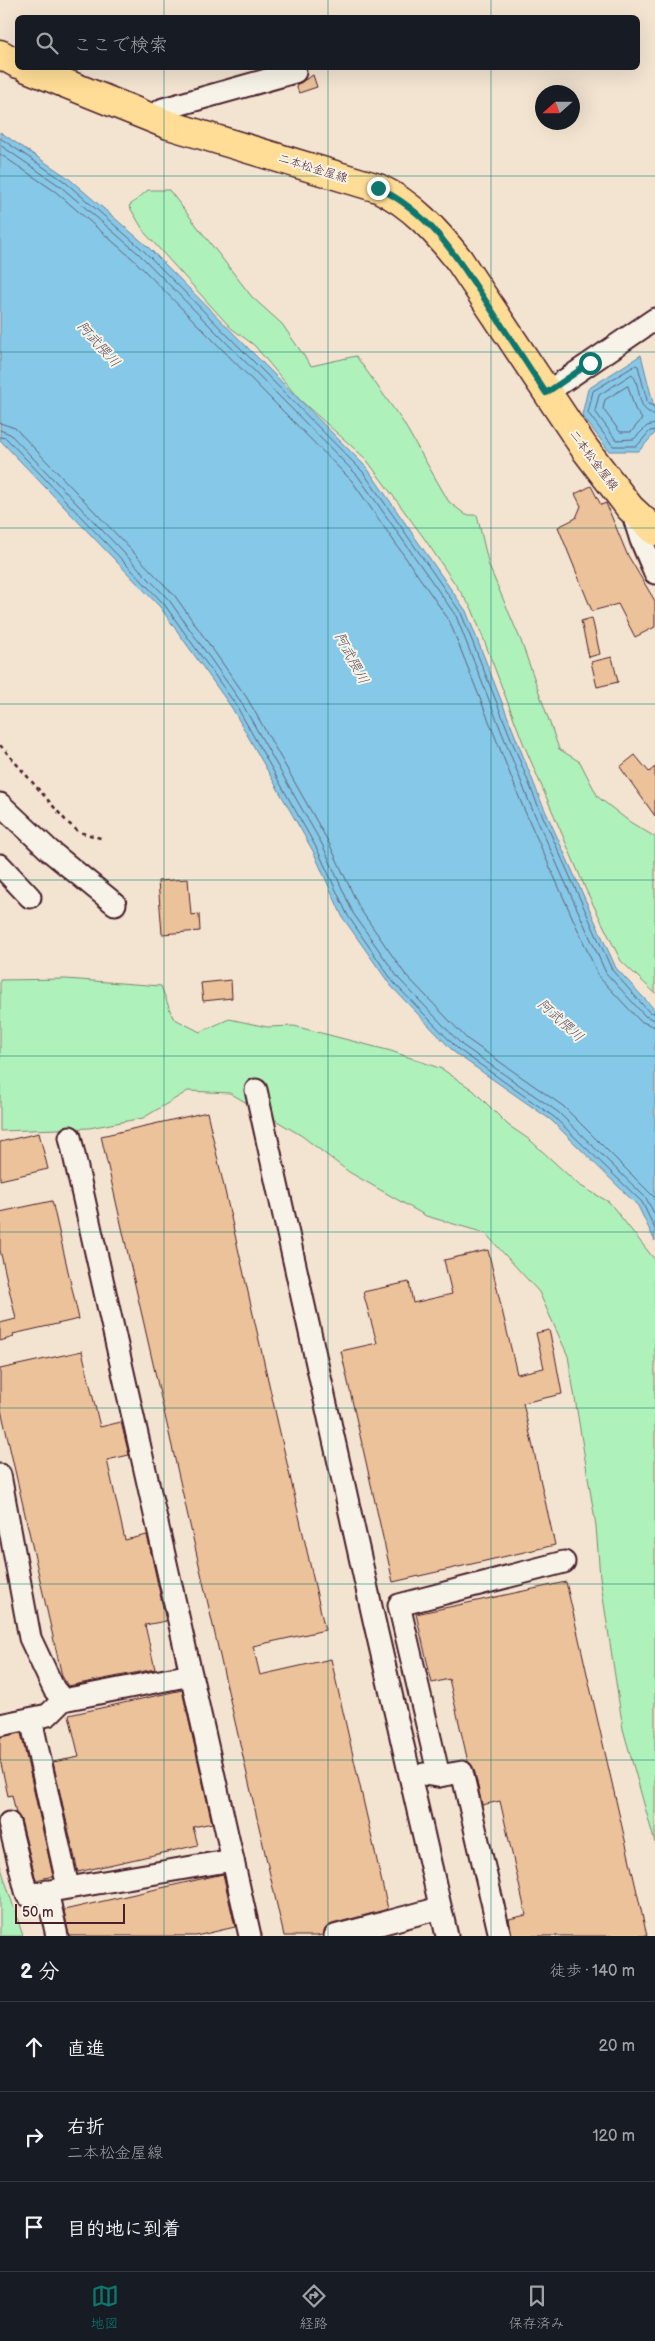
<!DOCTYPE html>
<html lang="ja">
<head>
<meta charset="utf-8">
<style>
	:root { --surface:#171b24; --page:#20242c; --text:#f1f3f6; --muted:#9ea1a6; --line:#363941; --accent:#0f766e }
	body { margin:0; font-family:"Balsamiq Sans","Klee One",sans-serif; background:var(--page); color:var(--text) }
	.compass { position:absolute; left:535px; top:85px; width:45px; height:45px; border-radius:50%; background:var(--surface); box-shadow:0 5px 20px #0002; rotate:249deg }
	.scale { position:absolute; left:15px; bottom:12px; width:110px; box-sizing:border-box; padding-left:5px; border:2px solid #4a1f2b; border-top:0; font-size:14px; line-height:18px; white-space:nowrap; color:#4a1f2b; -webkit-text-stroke:4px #f7f3e8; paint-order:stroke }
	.stop { position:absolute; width:15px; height:15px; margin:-11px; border:4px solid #0f766e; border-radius:50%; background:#fff }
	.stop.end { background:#0f766e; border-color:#fff; box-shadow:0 1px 5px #0008 }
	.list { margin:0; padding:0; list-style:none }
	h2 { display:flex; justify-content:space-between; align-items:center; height:65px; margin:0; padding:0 20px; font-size:21px }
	h2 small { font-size:16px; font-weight:400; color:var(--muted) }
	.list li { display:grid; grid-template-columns:32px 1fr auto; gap:15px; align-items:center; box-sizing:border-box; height:90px; padding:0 20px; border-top:1px solid var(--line) }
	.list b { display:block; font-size:19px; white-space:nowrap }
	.list p { margin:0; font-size:16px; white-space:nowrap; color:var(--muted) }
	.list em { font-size:16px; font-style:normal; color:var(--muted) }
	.icon { flex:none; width:28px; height:28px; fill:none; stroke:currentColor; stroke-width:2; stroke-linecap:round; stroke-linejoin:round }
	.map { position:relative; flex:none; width:655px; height:1936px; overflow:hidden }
	.search { position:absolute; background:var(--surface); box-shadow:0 5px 20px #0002; left:15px; right:15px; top:15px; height:55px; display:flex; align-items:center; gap:12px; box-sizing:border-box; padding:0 18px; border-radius:8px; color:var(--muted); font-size:19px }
	.sheet { height:335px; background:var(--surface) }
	nav { display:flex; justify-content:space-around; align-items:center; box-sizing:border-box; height:70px; border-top:1px solid var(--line); background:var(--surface); font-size:14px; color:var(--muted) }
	nav a { display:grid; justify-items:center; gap:2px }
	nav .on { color:var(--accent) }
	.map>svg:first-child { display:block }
</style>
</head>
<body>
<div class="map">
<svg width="655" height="1936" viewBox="0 0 655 1936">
	<rect width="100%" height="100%" fill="#f3e4d1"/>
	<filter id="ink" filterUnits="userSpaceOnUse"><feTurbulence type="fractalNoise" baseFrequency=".02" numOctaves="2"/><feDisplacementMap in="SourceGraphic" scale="10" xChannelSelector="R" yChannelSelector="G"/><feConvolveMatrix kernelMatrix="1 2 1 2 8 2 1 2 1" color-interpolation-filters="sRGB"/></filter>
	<g filter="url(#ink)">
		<g fill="#aef1bb" stroke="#7c8873">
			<path d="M 148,190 L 169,190 L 252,297 L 282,324 L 311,366 L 356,356 L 403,422 L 449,502 L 466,515 L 477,515 L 489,566 L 521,641 L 559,749 L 580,762 L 598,797 L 630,822 L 655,837 L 655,993 L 621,961 L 586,890 L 524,745 L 472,609 L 424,538 L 366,459 L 299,399 L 254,345 L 231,328 L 145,233 L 129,206 Z"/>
			<path d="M 66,979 L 161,986 L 173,1018 L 200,1032 L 229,1019 L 267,1027 L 294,1026 L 391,1051 L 442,1069 L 473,1090 L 508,1125 L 530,1140 L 579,1185 L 609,1202 L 655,1260 L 655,1843 L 623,1729 L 600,1577 L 596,1526 L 568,1356 L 539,1292 L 485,1233 L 426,1216 L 349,1172 L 302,1136 L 230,1093 L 188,1091 L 143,1118 L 89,1128 L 0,1131 L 0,980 Z"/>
			<path d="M 0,1865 L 23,1936 L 0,1936 Z"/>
		</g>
		<g fill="#86c8e7" stroke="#6e849c">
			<path d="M 0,132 L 67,177 L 147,246 L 367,468 L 466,611 L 540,799 L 616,968 L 655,1010 L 655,1241 L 638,1206 L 551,1120 L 455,1053 L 391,986 L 343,918 L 313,851 L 232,708 L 160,607 L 0,440 Z"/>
			<path d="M 641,355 L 655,411 L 655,433 L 639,451 L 609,451 L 582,415 L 588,389 Z"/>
		</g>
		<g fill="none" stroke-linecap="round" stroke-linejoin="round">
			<g stroke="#626376" stroke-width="1">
				<path d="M 0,138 L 64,181 L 143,250 L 363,472 L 461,613 L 536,801 L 612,970 L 649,1012 L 655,1013"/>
				<path d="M 0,145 L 60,186 L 139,254 L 358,476 L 456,616 L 530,804 L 606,973 L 645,1016 L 655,1020"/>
				<path d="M 0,154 L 56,192 L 134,260 L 352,481 L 449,620 L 523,807 L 599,977 L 640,1021 L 655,1027"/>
				<path d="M 628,386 L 635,409 L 642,419 L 631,432 L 620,432 L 603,409 L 605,400 Z"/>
				<path d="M 655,407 L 648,404 L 638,366 L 636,365 L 593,391 L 588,413 L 613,446 L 637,446 L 650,431 L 655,430"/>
				<path d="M 655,414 C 635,412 642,385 632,374 L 599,395 L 595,411 L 616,440 L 634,439 L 647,426 L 655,424"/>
				<path d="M 0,423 L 15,428 L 175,596 L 247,698 L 329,843 L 360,909 L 405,974 L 467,1039 L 563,1106 L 655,1198"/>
				<path d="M 0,430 L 10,434 L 169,600 L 241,702 L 323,846 L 353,913 L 399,979 L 462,1045 L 558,1112 L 646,1198 L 655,1215"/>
				<path d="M 0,437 L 6,438 L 164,604 L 236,705 L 317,849 L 348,916 L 394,983 L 458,1049 L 554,1117 L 642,1202 L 655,1229"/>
			</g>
		</g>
		<g fill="#ebc29a" stroke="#4a1f2b">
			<path d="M 313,75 L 317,87 L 299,93 L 296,85 Z"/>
			<path d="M 591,486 L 601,505 L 606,503 L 627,554 L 655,601 L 655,627 L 635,637 L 618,604 L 592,611 L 558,527 L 576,518 L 581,506 L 575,494 Z"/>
			<path d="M 592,618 L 600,654 L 589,657 L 581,621 Z"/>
			<path d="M 612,657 L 618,682 L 597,687 L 591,662 Z"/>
			<path d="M 635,755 L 649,772 L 655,767 L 655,816 L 620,767 Z"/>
			<path d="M 188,879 L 191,915 L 199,914 L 200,931 L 162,934 L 158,881 Z"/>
			<path d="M 231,980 L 232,998 L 203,1001 L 201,983 Z"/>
			<path d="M 207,1112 L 325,1630 L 253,1646 L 260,1675 L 331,1659 L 388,1909 L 332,1924 L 326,1928 L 323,1935 L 317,1936 L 284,1936 L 101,1136 Z"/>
			<path d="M 39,1133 L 48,1169 L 0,1180 L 0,1142 Z"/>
			<path d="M 52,1201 L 79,1319 L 13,1334 L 14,1337 L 0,1341 L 0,1323 L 16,1319 L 0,1250 L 0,1212 Z"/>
			<path d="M 488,1250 L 517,1374 L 544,1368 L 536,1333 L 549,1330 L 555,1356 L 562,1394 L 523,1403 L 555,1545 L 393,1582 L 341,1351 L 377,1343 L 363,1292 L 409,1282 L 413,1303 L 452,1294 L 444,1260 Z"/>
			<path d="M 82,1351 L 100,1427 L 121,1422 L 129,1455 L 107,1460 L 125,1540 L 147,1535 L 166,1621 L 145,1625 L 155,1669 L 68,1686 L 62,1676 L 0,1405 L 0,1369 Z"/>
			<path d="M 566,1582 L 647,1936 L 512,1936 L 509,1919 L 526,1915 L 500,1801 L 482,1805 L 474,1769 L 468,1762 L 449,1679 L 432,1683 L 416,1614 Z"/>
			<path d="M 182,1690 L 212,1823 L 193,1827 L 198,1845 L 78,1872 L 53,1762 L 79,1757 L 69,1715 Z"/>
			<path d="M 21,1733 L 53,1876 L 36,1880 L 21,1820 L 16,1813 L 12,1795 L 8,1796 L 0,1759 L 0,1737 Z"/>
			<path d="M 223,1874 L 235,1927 L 196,1936 L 69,1936 L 64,1910 Z"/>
		</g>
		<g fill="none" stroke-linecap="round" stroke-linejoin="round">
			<defs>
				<g id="minor">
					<path d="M 151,118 L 163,109 L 295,72"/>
					<path d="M 546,393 L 655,319"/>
					<path d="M 631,508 L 641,540 L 655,573"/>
					<path d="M 0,804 L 50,851 L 115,904"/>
					<path d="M 0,865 L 30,897"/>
					<path d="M 256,1090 L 374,1620 L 447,1936"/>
					<path d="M 70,1137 L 250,1936"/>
					<path d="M 0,1475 L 30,1638 L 54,1689 L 63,1700 L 191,1675"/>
					<path d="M 31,1719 L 68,1887"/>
					<path d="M 0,1725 L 48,1715 L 63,1700"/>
					<path d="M 424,1774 L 439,1776 L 462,1772 L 500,1936"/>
					<path d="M 439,1776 L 399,1605 L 564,1562"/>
					<path d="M 9,1823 L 27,1895 L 233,1860"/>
					<path d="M 47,1891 L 57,1936"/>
					<path d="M 335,1936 L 440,1908"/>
				</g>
				<g id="major">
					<path d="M 0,54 L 18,64"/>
					<path d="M 27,68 L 169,125 L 378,188 C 412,204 436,231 459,260 L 585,449 L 630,508 L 655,531"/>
				</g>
			</defs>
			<use href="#minor" stroke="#4a1f2b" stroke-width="25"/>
			<use href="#major" stroke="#4a1f2b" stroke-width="31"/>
			<path stroke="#4a1f2b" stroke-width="2.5" stroke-dasharray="4 4" stroke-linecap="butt" d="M 0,745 L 67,822 L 79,832 L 104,839"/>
			<use href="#minor" stroke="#f7f3e8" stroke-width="21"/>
			<use href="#major" stroke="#ffdd96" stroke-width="28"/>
		</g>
	</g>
	<g fill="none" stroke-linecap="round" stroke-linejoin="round" filter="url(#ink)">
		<path stroke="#0f766e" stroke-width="6" d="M 378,188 C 430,212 459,260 489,306 C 508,335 527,364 546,393 L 590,363"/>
	</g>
	<path fill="none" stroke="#0f766e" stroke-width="1" stroke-opacity="0.55" d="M 164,0 L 164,18M 328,0 L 328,18M 491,0 L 491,18M 164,68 L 164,1936M 328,68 L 328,1936M 491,68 L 491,1936M 0,176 L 655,176M 0,352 L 655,352M 0,528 L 655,528M 0,704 L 655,704M 0,880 L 655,880M 0,1056 L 655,1056M 0,1232 L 655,1232M 0,1408 L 655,1408M 0,1584 L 655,1584M 0,1760 L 655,1760"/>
	<g text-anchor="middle" stroke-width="4" stroke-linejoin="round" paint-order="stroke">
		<g font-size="12" fill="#4a1f2b" stroke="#f7f3e8">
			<text transform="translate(313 168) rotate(17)" y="4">二本松金屋線</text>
			<text transform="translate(594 460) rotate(53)" y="4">二本松金屋線</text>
		</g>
		<g font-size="14" font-style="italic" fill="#5c5263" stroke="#f7f3e8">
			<text transform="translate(99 344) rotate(48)" y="5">阿武隈川</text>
			<text transform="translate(352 658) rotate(62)" y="5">阿武隈川</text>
			<text transform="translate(561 1020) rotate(42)" y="5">阿武隈川</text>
		</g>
	</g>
</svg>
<svg class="compass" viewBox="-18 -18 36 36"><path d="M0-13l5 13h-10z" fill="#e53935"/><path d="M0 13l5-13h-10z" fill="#9ea1a6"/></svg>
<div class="scale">50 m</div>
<div class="stop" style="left:590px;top:363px"></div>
<div class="stop end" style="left:378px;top:188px"></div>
<div class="search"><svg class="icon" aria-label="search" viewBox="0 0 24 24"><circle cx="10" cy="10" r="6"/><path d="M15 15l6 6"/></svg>ここで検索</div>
</div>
<section class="sheet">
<h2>2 分<small>徒歩 · 140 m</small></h2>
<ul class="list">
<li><svg class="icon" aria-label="ahead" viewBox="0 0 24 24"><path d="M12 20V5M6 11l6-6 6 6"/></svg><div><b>直進</b></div><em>20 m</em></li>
<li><svg class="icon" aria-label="right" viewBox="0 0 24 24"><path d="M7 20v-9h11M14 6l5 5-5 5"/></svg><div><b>右折</b><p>二本松金屋線</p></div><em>120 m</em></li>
<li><svg class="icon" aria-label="arrive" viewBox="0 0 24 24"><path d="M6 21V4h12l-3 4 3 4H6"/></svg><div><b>目的地に到着</b></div></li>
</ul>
</section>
<nav>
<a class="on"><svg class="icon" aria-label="map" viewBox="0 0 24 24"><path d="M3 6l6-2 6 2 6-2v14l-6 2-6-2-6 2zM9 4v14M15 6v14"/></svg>地図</a>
<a><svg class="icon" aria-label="directions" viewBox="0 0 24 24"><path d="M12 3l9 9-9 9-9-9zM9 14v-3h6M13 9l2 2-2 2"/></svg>経路</a>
<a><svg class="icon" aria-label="saved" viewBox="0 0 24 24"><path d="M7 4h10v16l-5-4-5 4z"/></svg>保存済み</a>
</nav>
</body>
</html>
